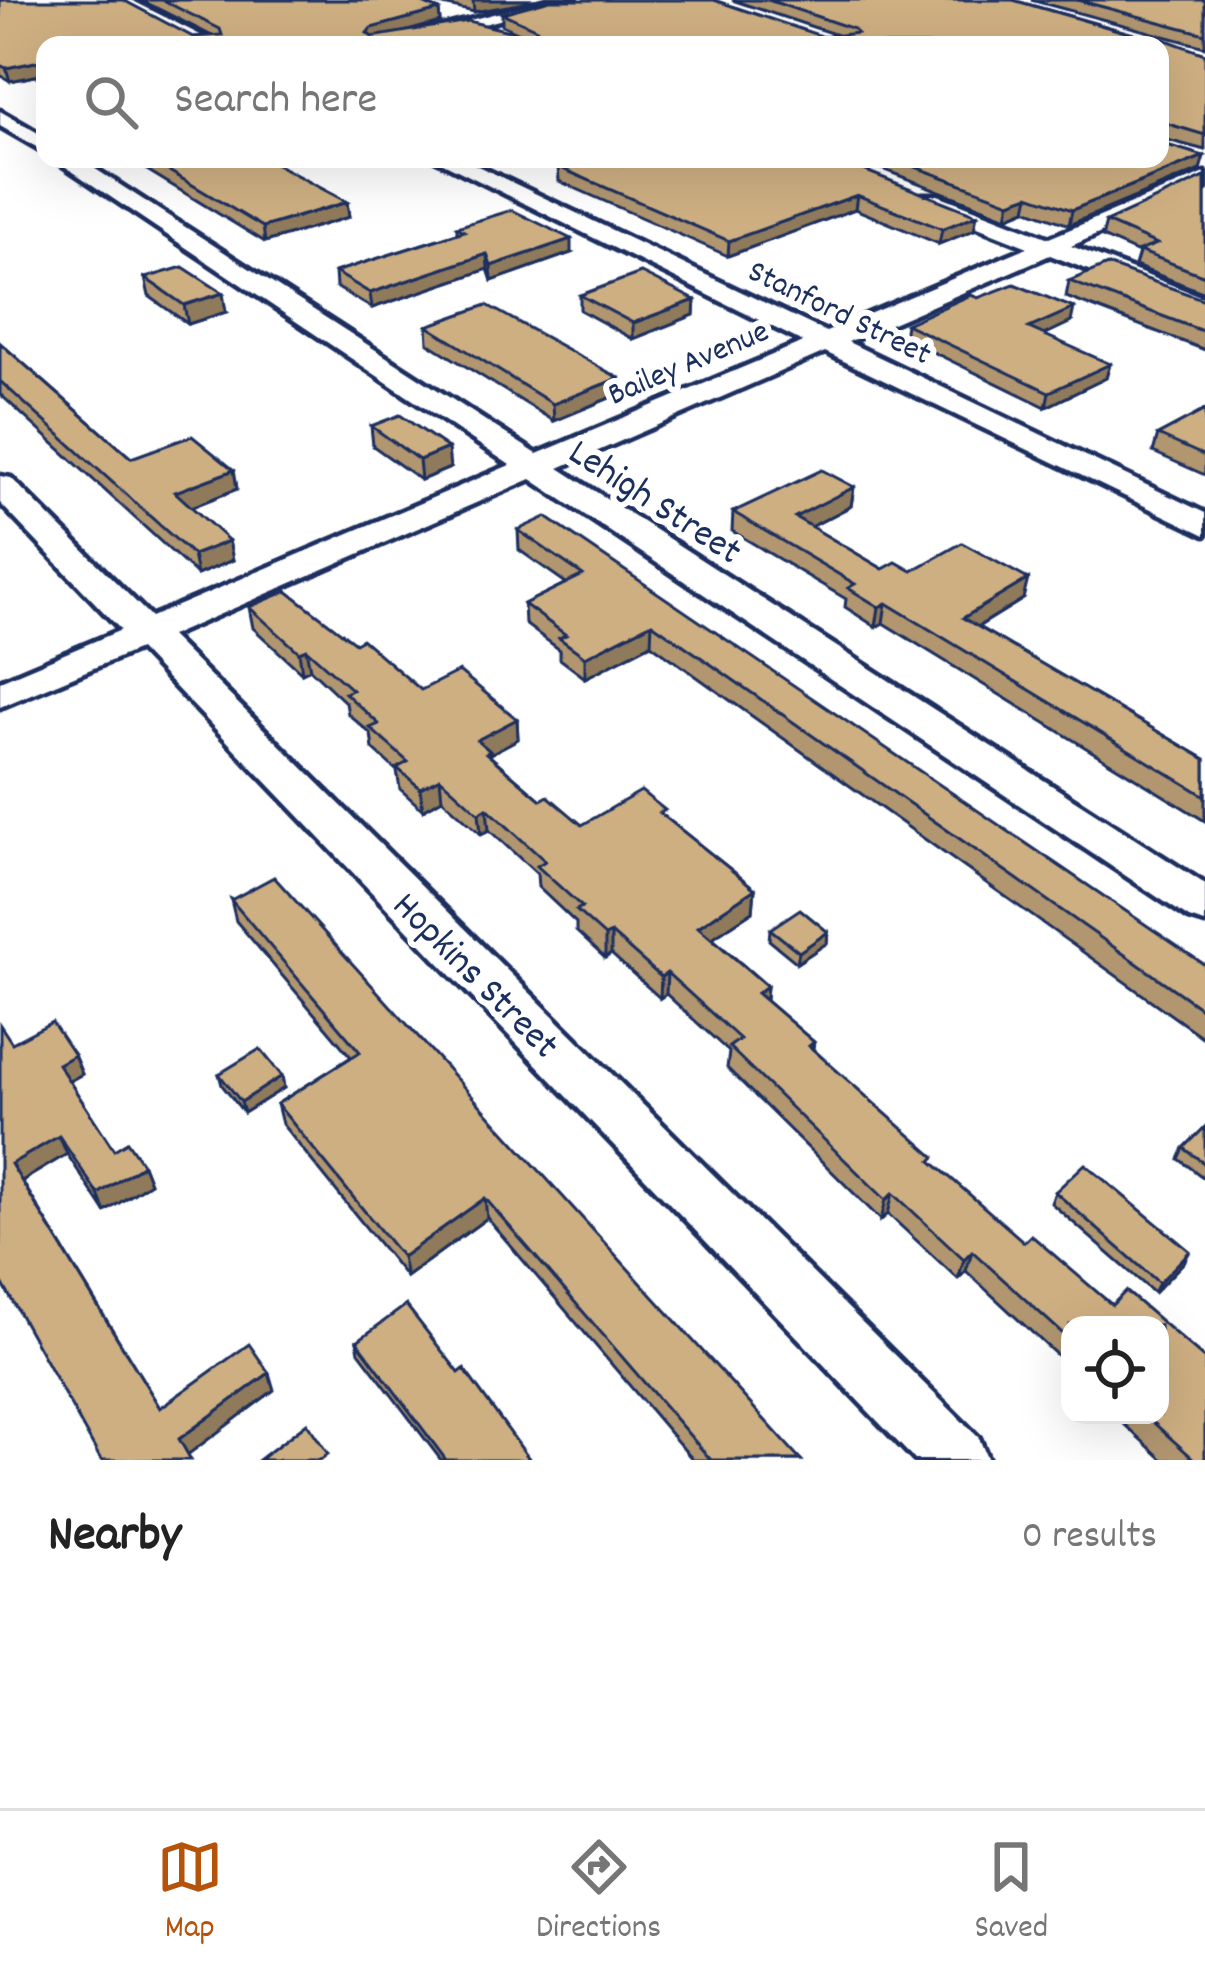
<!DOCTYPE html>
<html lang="en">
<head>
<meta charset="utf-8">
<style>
	:root { --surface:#fff; --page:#f6f6f6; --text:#222; --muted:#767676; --line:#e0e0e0; --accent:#b45309 }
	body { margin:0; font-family:Dekko,sans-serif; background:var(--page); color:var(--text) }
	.controls { position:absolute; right:36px; bottom:36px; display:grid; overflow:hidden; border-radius:24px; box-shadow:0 12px 48px #0002 }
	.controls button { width:108px; height:108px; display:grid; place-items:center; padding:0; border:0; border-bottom:3px solid var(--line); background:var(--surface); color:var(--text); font:60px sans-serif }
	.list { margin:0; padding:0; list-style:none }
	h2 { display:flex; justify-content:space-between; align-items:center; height:156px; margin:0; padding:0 48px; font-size:51px }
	h2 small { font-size:39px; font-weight:400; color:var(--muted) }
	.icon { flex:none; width:66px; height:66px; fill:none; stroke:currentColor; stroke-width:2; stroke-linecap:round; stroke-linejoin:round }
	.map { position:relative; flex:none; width:1205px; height:1460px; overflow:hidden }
	.search { position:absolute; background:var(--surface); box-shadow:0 12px 48px #0002; left:36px; right:36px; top:36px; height:132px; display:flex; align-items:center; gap:30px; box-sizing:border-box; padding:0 42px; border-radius:24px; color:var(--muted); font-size:45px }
	.sheet { height:348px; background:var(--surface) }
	nav { display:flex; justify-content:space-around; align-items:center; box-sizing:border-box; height:168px; border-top:3px solid var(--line); background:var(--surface); font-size:33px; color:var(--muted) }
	nav a { display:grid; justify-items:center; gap:6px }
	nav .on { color:var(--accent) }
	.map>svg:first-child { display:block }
</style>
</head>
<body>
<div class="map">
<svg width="1205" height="1460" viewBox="0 0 1205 1460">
	<rect width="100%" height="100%" fill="#fff"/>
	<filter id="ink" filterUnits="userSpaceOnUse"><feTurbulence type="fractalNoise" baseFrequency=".00833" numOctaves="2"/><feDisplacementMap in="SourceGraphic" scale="24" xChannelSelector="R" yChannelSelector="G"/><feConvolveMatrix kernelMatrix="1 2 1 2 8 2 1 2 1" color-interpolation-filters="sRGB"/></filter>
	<g filter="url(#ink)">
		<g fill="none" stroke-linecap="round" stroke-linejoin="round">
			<defs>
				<g id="street">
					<path d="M 110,0 L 131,0 L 220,45 L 197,45 Z"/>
					<path d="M 547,0 L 576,0 L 404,45 L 373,45 Z"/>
					<path d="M 0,111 L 45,137 L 45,152 L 0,126 Z"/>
					<path d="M 54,159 L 80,159 L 537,454 L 803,342 L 435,159 L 463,159 L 826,332 L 1028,247 L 922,205 L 922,195 L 938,195 L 1049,238 L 1205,173 L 1205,188 L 1071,246 L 1205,298 L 1205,315 L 1050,255 L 848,342 L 1205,513 L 1205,535 L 825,352 L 559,468 L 1205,884 L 1205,923 L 1189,918 L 531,479 L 170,636 L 979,1438 L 988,1460 L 915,1460 L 139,649 L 0,707 L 0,681 L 121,630 L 0,503 L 0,476 L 11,478 L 151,617 L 510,465 Z"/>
				</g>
			</defs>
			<use href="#street" stroke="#1b2f5e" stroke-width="9"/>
			<use href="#street" fill="#fff" fill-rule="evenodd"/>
		</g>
		<g fill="#b19670" stroke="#1b2f5e" stroke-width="3">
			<path d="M 0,0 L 193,37 L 212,36 L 141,0 L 416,0 L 439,10 L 440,22 L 403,32 L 522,34 L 502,25 L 502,13 L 824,37 L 837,35 L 732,0 L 1013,0 L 1205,54 L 1205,150 L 1160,138 L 1160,45 L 45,45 L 45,74 L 10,81 L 0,75 Z"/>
			<path d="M 421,0 L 542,0 L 474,12 Z"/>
			<path d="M 1031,0 L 1205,0 L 1205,47 Z"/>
			<path d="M 129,159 L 266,159 L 347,202 L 349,217 L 265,242 Z"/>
			<path d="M 836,159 L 974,230 L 939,244 L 855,209 L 728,256 L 559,181 L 558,167 Z"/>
			<path d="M 856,159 L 1160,159 L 1200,170 L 1069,225 L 1026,209 L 1007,217 Z"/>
			<path d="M 1205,177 L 1205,293 L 1135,266 L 1139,253 L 1102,237 L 1106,222 Z"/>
			<path d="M 457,227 L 571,253 L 492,281 L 488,269 L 372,308 L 336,287 L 335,272 L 457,233 Z"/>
			<path d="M 145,278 L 226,312 L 188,324 L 149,296 Z"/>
			<path d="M 1069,281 L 1205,300 L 1205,350 L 1066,297 Z"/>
			<path d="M 580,295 L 695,300 L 694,315 L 633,339 L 580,310 Z"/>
			<path d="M 978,298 L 1071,322 L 1044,335 L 1110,364 L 1106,378 L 1046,407 L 904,338 L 906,324 Z"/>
			<path d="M 427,326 L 619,394 L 554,421 L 428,343 Z"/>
			<path d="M 0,343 L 131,458 L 234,470 L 237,489 L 191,507 L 229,541 L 233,560 L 197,575 L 0,394 Z"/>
			<path d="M 1205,410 L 1205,475 L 1153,452 L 1158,435 Z"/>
			<path d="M 371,426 L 450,468 L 421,480 L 373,446 Z"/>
			<path d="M 854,487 L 851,506 L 811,527 L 883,569 L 912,571 L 1023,599 L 978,627 L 1205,759 L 1205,821 L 883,623 L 876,627 L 845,607 L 846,599 L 732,531 L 733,512 Z"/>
			<path d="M 518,530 L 1205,965 L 1205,1039 L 651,644 L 585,678 L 560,659 L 560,650 L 525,624 L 524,604 L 566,583 L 519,550 Z"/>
			<path d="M 249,607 L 355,643 L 421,690 L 517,719 L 518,739 L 490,754 L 491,757 L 541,800 L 582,825 L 665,817 L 755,889 L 753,911 L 712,938 L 767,986 L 766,1001 L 814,1042 L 813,1049 L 933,1164 L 1205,1460 L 1163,1460 L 1114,1415 L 1160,1415 L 1070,1325 L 1070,1375 L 1062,1367 L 1064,1362 L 966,1271 L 958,1279 L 888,1214 L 881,1220 L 727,1068 L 729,1052 L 666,994 L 660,998 L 611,954 L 605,958 L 576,931 L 576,923 L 538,887 L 537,874 L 489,830 L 481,834 L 442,799 L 423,810 L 400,789 L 397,771 L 373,749 L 371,734 L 348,714 L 346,703 L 310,669 L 302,673 L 253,628 Z"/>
			<path d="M 231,900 L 801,1460 L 693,1460 L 487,1218 L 406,1277 L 282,1124 L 277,1104 L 351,1057 L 236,921 Z"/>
			<path d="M 770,929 L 828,932 L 827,943 L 797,963 L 769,940 Z"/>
			<path d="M 12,1043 L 74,1055 L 82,1074 L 69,1081 L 114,1150 L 143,1165 L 150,1183 L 105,1212 L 67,1154 L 22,1181 L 160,1408 L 274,1390 L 188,1454 L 0,1280 Z"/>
			<path d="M 219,1074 L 282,1076 L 284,1088 L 244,1113 L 222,1085 Z"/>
			<path d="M 1205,1127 L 1205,1179 L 1179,1159 L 1184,1148 Z"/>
			<path d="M 1055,1192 L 1184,1262 L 1154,1293 L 1051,1203 Z"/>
			<path d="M 357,1341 L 459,1373 L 530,1460 L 441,1460 L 359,1352 Z"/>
		</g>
		<g fill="#907a5b" stroke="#1b2f5e" stroke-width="3">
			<path d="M 477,0 L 542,0 L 474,12 L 473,1 Z"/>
			<path d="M 439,10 L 440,22 L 372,41 L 367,33 L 371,28 Z"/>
			<path d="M 45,60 L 45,74 L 10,81 L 6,68 Z"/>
			<path d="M 1204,156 L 1200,170 L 1069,225 L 1072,210 Z"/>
			<path d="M 857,195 L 855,209 L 728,256 L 729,241 Z"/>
			<path d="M 1029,195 L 1026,209 L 1007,217 L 1010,202 Z"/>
			<path d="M 347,202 L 349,217 L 265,242 L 263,227 Z"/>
			<path d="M 977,215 L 974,230 L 939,244 L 942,229 Z"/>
			<path d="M 571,239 L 571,253 L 492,281 L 491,266 Z"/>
			<path d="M 487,254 L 488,269 L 372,308 L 370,293 Z"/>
			<path d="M 223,293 L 226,312 L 188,324 L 184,305 Z"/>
			<path d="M 695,300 L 694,315 L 633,339 L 633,323 Z"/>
			<path d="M 1074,308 L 1071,322 L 1026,343 L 1029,328 Z"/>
			<path d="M 1110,364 L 1106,378 L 1046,407 L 1049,392 Z"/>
			<path d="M 619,378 L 619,394 L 554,421 L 553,404 Z"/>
			<path d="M 448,448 L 450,468 L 421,480 L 419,460 Z"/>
			<path d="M 234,470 L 237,489 L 179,512 L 175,492 Z"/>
			<path d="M 854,487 L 851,506 L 793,536 L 795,517 Z"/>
			<path d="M 229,541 L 233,560 L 197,575 L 193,555 Z"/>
			<path d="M 1028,579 L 1023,599 L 959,638 L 963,618 Z"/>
			<path d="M 886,603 L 883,623 L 876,627 L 879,607 Z"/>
			<path d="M 652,623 L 651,644 L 585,678 L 585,657 Z"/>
			<path d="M 306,649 L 310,669 L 302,673 L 299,652 Z"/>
			<path d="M 517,719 L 518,739 L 490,754 L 492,772 L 477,740 Z"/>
			<path d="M 440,778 L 442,799 L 423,810 L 420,788 Z"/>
			<path d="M 487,808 L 489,830 L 481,834 L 479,813 Z"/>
			<path d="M 755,889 L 753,911 L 697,948 L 698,927 Z"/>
			<path d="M 828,932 L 827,943 L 797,963 L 799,952 Z"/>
			<path d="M 611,933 L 611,954 L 605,958 L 605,936 Z"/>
			<path d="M 667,973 L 666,994 L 660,998 L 661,977 Z"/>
			<path d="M 767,986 L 765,1008 L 757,993 Z"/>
			<path d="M 74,1055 L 82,1074 L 66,1083 L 58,1064 Z"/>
			<path d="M 282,1076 L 284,1088 L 244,1113 L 241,1102 Z"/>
			<path d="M 59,1136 L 67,1154 L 20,1182 L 11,1164 Z"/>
			<path d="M 143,1165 L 150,1183 L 105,1212 L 98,1194 Z"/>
			<path d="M 893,1193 L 888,1214 L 881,1220 L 886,1200 Z"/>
			<path d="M 485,1198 L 487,1218 L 406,1277 L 402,1257 Z"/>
			<path d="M 972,1251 L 966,1271 L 958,1279 L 964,1259 Z"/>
			<path d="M 1190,1251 L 1184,1262 L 1154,1293 L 1159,1283 Z"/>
			<path d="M 269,1373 L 274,1390 L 186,1456 L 179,1439 Z"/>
		</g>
		<g fill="#ceaf82" stroke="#1b2f5e" stroke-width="3">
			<path d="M 0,0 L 123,0 L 193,37 L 222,35 L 220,29 L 162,0 L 416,0 L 439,10 L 371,28 L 367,33 L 372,37 L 468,21 L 534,37 L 539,34 L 537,29 L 502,13 L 550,0 L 714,0 L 824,37 L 857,33 L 854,29 L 768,0 L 1013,0 L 1142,37 L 1158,37 L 1205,54 L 1205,135 L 1165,123 L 1160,126 L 1160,45 L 146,45 L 137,40 L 116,45 L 45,45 L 45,60 L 6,68 L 0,65 Z"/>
			<path d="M 1077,0 L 1205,0 L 1205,34 Z"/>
			<path d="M 1160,143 L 1204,156 L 1072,210 L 1029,195 L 1010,202 L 894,159 L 1160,159 Z"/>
			<path d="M 149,159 L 266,159 L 347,202 L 263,227 Z"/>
			<path d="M 585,159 L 608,159 L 622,165 L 642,159 L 836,159 L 977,215 L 942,229 L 857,195 L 729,241 L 558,167 Z"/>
			<path d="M 1205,177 L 1205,276 L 1139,251 L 1157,244 L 1106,222 Z"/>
			<path d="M 512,210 L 571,239 L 491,266 L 487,254 L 370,293 L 335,272 L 464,231 L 457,227 Z"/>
			<path d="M 1107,265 L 1205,300 L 1205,332 L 1069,281 Z"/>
			<path d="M 183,267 L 223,293 L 184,305 L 145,278 Z"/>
			<path d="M 641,273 L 695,300 L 633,323 L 580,295 Z"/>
			<path d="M 1014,284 L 1074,308 L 1029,328 L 1110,364 L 1049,392 L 906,324 L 971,295 L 978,298 Z"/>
			<path d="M 487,305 L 619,378 L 553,404 L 427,326 Z"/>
			<path d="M 0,343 L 131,458 L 192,436 L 234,470 L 175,492 L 229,541 L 193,555 L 0,381 Z"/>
			<path d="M 1205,410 L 1205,456 L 1158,435 Z"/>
			<path d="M 400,415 L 448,448 L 419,460 L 371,426 Z"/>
			<path d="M 822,470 L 854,487 L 795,517 L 883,569 L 896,562 L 912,571 L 962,543 L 1028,579 L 963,618 L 1205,759 L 1205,796 L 886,603 L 879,607 L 848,588 L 855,584 L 733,512 Z"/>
			<path d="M 546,517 L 1205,965 L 1205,1011 L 652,623 L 585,657 L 559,638 L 566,635 L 524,604 L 583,575 L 518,530 Z"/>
			<path d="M 287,591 L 355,643 L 362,639 L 421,690 L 459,671 L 517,719 L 477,740 L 490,751 L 486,753 L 541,800 L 548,796 L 582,825 L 641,791 L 665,810 L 660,813 L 755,889 L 698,927 L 767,986 L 757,993 L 814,1042 L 809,1046 L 935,1157 L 931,1161 L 1024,1242 L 1031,1235 L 1112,1305 L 1126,1291 L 1205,1359 L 1205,1460 L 1195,1460 L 1145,1415 L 1160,1415 L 1160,1325 L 1070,1325 L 1070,1340 L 972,1251 L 964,1259 L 893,1193 L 886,1200 L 729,1047 L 740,1039 L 667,973 L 661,977 L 611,933 L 605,936 L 576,910 L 582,907 L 537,866 L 545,861 L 487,808 L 479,813 L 440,778 L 420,788 L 397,768 L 408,762 L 370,728 L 379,724 L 345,693 L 352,690 L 306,649 L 299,652 L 249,607 Z"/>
			<path d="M 274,877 L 801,1460 L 711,1460 L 485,1198 L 402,1257 L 277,1104 L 360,1052 L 231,900 Z"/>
			<path d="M 800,909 L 828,932 L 799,952 L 770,929 Z"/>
			<path d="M 52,1022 L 74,1055 L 58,1064 L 114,1150 L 127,1142 L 143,1165 L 98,1194 L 59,1136 L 11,1164 L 160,1408 L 249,1344 L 269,1373 L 179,1439 L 191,1460 L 101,1460 L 0,1279 L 0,1025 L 12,1043 Z"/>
			<path d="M 260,1049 L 282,1076 L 241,1102 L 219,1074 Z"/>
			<path d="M 1205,1127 L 1205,1164 L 1184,1148 Z"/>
			<path d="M 1085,1164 L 1190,1251 L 1159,1283 L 1055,1192 Z"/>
			<path d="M 406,1305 L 459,1373 L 464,1369 L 530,1460 L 446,1460 L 357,1341 Z"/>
			<path d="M 307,1423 L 328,1454 L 320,1460 L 259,1460 Z"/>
		</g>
	</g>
	<g text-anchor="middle" stroke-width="12" stroke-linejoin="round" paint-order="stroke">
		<g font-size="33" fill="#1b2f5e" stroke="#fff">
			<text transform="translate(841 310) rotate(26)" y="12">Stanford Street</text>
			<text transform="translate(687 360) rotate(-23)" y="12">Bailey Avenue</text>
		</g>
		<g font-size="39" fill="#1b2f5e" stroke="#fff">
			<text transform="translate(657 499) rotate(33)" y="14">Lehigh Street</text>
			<text transform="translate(478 973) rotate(45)" y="14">Hopkins Street</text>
		</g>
	</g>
</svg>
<div class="controls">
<button><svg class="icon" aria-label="locate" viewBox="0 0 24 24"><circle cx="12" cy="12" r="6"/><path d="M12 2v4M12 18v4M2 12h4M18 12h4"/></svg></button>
</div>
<div class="search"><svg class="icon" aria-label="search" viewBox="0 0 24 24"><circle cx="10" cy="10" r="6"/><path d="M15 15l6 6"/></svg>Search here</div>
</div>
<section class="sheet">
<h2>Nearby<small>0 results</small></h2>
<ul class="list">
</ul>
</section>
<nav>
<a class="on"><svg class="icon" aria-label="map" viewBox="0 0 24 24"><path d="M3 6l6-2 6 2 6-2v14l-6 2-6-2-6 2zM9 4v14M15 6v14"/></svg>Map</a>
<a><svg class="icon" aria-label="directions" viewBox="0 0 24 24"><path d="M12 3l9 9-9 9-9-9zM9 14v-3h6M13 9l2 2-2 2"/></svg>Directions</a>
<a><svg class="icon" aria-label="saved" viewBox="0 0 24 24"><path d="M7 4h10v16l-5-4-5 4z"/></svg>Saved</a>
</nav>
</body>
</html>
